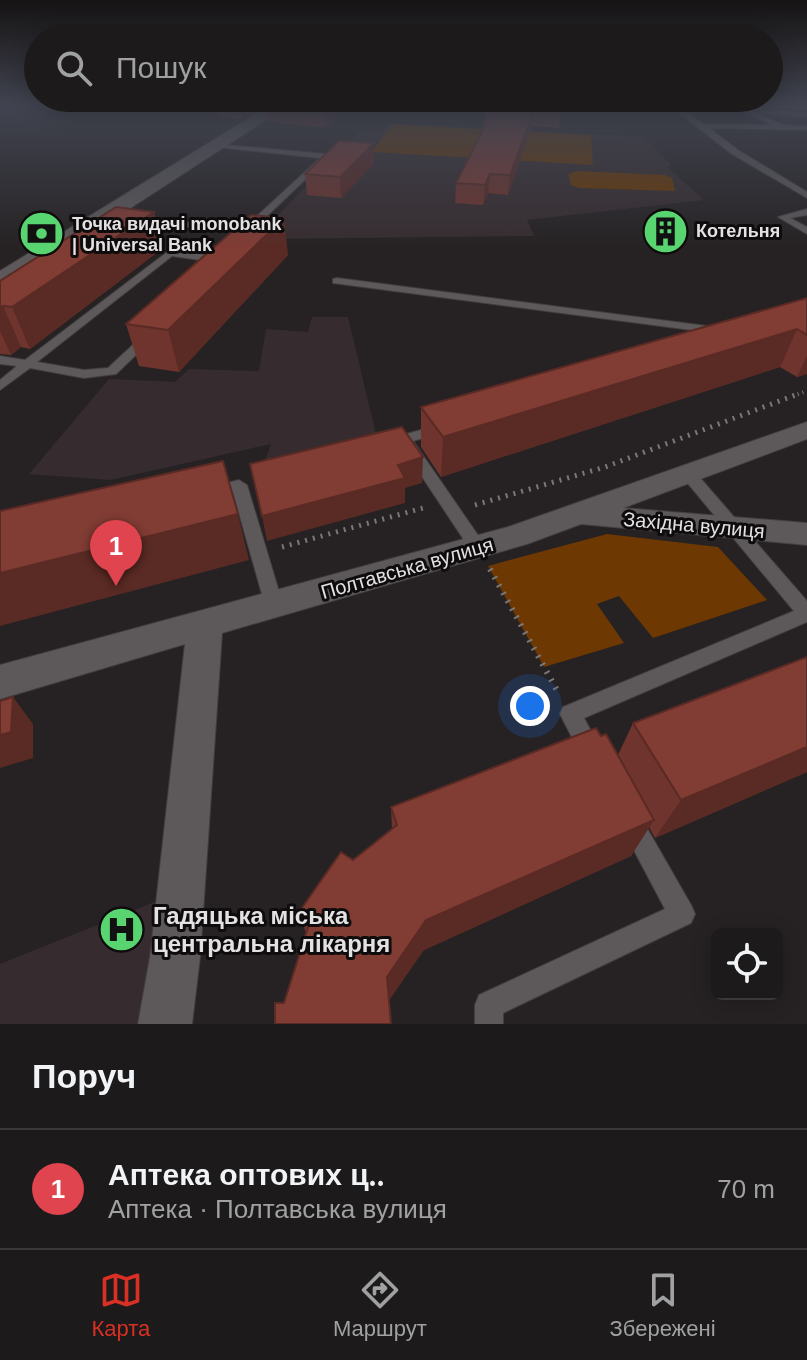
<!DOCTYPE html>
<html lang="uk">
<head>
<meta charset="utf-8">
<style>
	:root { --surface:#1c1a1a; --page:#252323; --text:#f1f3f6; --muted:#a0a1a2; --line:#3a3839; --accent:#d93025 }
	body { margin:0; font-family:Arial,sans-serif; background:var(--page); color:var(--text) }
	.controls { position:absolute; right:24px; bottom:24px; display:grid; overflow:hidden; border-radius:12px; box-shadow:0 4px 20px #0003 }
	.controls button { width:72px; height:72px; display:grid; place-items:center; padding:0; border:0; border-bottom:2px solid var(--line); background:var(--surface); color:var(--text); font:40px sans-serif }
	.you { position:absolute; left:530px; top:706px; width:28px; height:28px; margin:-20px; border:6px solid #fff; border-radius:50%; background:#1a73e8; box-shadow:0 0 0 12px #1a73e833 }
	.badge { display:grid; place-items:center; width:52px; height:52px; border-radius:50%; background:var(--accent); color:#fff; font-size:26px; font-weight:700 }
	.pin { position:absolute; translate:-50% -66px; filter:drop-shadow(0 2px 4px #0008) }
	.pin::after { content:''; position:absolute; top:42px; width:28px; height:24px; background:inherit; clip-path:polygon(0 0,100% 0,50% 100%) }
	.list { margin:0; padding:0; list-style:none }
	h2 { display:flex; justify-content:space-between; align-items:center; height:104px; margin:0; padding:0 32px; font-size:34px }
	h2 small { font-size:26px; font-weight:400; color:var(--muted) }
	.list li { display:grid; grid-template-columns:52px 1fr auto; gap:24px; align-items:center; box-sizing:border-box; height:120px; padding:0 32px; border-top:2px solid var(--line) }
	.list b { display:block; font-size:30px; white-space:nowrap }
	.list p { margin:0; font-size:26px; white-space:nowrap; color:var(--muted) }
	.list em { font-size:26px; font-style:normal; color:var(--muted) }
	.icon { flex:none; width:44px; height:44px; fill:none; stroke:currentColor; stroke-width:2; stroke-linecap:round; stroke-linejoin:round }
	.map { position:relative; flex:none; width:807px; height:1024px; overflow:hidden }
	.search { position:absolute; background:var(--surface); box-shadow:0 4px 20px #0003; left:24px; right:24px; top:24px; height:88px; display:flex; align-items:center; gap:20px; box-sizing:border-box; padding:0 28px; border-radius:44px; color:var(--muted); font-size:30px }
	.sheet { height:224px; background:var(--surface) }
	nav { display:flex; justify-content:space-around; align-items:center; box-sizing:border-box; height:112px; border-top:2px solid var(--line); background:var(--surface); font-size:22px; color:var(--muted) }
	nav a { display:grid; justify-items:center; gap:4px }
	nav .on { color:var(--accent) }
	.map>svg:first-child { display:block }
</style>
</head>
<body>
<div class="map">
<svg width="807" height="1024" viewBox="0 0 807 1024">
	<rect width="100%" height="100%" fill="#262223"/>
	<g fill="#362c2f">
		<path d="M 388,123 L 644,137 L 670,164 L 668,168 L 704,200 L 527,220 L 534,236 L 254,239 L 362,130 L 382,131 Z"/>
		<path d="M 312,317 L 348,317 L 380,451 L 257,485 L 271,444 L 110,480 L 29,474 L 109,379 L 175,382 L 189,369 L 259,371 L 266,329 L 308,332 Z"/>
		<path d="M 167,897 L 143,1024 L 0,1024 L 0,964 Z"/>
	</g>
	<g fill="#6d3801">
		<path d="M 392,124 L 591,135 L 593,165 L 372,152 Z"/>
		<path d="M 577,171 L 665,175 L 672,178 L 675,191 L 579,188 L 571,185 L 568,174 Z"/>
		<path d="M 607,534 L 718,547 L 767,600 L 653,638 L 619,596 L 597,604 L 624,643 L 544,667 L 488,566 Z"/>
	</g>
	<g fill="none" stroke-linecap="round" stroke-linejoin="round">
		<defs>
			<g id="service">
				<path d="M 670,106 L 678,106 L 703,124 L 772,125 L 732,106 L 741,106 L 783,125 L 807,126 L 807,130 L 709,128 L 738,150 L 807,192 L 807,198 L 732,154 Z"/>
				<path d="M 761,110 L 807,113 L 807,117 L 759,113 Z"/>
				<path d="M 214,144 L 326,154 L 330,156 L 249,233 L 134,222 L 133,220 L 137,217 L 244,228 L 320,158 L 216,147 Z"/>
				<path d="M 807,209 L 807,215 L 790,218 L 807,227 L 807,234 L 778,217 Z"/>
				<path d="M 170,250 L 229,258 L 234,261 L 116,374 L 84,378 L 30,368 L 0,390 L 0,380 L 17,366 L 0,364 L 0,356 L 25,360 ZM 172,256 L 221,263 L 108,368 L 84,370 L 37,362 Z"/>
				<path d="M 337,278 L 722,328 L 728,331 L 722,334 L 333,283 L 333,279 Z"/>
				<path d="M 439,425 L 444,426 L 446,429 L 444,432 L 413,441 L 484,544 L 486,548 L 484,552 L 472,552 L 397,439 L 399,436 Z"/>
				<path d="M 690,471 L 695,472 L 807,601 L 807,622 L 584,718 L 602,752 L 599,759 L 591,762 L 583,759 L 560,714 L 563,707 L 794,611 L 685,480 L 682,476 Z"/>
				<path d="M 239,480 L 247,485 L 283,605 L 280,610 L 274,612 L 268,610 L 265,605 L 233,492 L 211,497 L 203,492 L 206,488 Z"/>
				<path d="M 632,812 L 640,816 L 691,905 L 695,914 L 691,923 L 503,1013 L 503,1024 L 475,1024 L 475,1005 L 479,995 L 665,909 L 620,824 L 624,816 Z"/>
			</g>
			<path id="minor" d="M 807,422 L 807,439 L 623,508 L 807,523 L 807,545 L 581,524 L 527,544 L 222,633 L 200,957 L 192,1024 L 138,1024 L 150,957 L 185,644 L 0,699 L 0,665 L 508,527 Z"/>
			<path id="tertiary" d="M 269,106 L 287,106 L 9,287 L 0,289 L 0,271 Z"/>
		</defs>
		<use href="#service" stroke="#423e3f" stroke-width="2"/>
		<use href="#minor" stroke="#423e3f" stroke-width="2"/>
		<use href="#tertiary" stroke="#423e3f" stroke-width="2"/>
		<path stroke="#7a7778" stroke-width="4" stroke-dasharray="1 4" stroke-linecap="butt" d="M 793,396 L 807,391"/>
		<g stroke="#7a7778" stroke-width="5" stroke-dasharray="2 6" stroke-linecap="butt">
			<path d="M 475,505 L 605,467 L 798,394"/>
			<path d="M 282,547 L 423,508"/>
		</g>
		<path stroke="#7a7778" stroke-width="6" stroke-dasharray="2 7" stroke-linecap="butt" d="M 490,569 L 559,694"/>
		<use href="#service" fill="#5d595a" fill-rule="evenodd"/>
		<use href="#minor" fill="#5d595a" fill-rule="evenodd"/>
		<use href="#tertiary" fill="#5d595a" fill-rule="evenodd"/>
	</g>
	<g fill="#6f342d">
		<path d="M 217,106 L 262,106 L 242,119 L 218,117 Z"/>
		<path d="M 270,106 L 351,106 L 324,127 L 269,122 L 267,108 Z"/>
		<path d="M 486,106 L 562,106 L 559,128 L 532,126 L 508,195 L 488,193 L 483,205 L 455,203 L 456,183 L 483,130 Z"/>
		<path d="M 807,106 L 807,110 L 768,107 L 768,106 Z"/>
		<path d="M 374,143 L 374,163 L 341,198 L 307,195 L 305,174 Z"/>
		<path d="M 154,212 L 163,248 L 30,349 L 21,347 L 11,355 L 0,354 L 0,281 Z"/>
		<path d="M 288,255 L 179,372 L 139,366 L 126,324 Z"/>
		<path d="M 807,298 L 807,374 L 797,377 L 780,367 L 441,477 L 421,447 L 421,407 Z"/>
		<path d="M 807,657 L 807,772 L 655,838 L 649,827 L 631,856 L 424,950 L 284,1003 L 306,933 L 299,912 L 353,860 L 392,829 L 391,807 L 601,736 L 618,755 L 633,723 Z"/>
	</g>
	<g fill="#5a2a24">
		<path d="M 240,106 L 262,106 L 242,119 Z"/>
		<path d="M 332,106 L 351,106 L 324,127 L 323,113 Z"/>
		<path d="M 534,110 L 532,126 L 508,195 L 510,175 Z"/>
		<path d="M 374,143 L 374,163 L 341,198 L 340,177 Z"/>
		<path d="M 490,174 L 488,193 L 483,205 L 485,185 Z"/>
		<path d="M 154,212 L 163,248 L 30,349 L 12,307 Z"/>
		<path d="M 284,218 L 288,255 L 179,372 L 168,330 Z"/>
		<path d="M 3,306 L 21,347 L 11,355 L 0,331 L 0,308 Z"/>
		<path d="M 797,329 L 780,367 L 441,477 L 443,437 Z"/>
		<path d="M 807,356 L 807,374 L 797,377 Z"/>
		<path d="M 423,457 L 422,483 L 405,488 L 405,503 L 267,541 L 262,516 L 398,465 Z"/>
		<path d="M 238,514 L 249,560 L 0,626 L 0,573 Z"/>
		<path d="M 13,697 L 33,724 L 33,758 L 0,768 L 0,735 Z"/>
		<path d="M 807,747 L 807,772 L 655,838 L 681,800 Z"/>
		<path d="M 654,820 L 631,856 L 424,950 L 388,1002 L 387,977 L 426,920 Z"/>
	</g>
	<g fill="#813c34" stroke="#5a2a24" stroke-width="2">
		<path d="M 270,106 L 332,106 L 323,113 L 267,108 Z"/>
		<path d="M 486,106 L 562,106 L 562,111 L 534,110 L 510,175 L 490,174 L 485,185 L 456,183 L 483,130 Z"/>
		<path d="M 339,141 L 374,143 L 340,177 L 305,174 Z"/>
		<path d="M 116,207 L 154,212 L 12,307 L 3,306 L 0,308 L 0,281 Z"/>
		<path d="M 251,215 L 284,218 L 168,330 L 126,324 Z"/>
		<path d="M 807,298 L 807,335 L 797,329 L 443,437 L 421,407 Z"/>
		<path d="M 402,427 L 423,457 L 398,465 L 405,478 L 262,516 L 250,464 Z"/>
		<path d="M 223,461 L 238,514 L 0,573 L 0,511 Z"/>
		<path d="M 807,657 L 807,747 L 681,800 L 633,723 Z"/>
		<path d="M 13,697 L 11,732 L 0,735 L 0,701 Z"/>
		<path d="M 596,728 L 601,736 L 606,734 L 654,820 L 426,920 L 387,977 L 391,1024 L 275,1024 L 275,1003 L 284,1003 L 310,921 L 299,912 L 341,852 L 353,860 L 397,825 L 391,807 Z"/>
	</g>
	<linearGradient id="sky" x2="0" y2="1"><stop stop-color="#151313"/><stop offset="0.42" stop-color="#414450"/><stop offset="1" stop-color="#414450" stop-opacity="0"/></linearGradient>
	<rect width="807" height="250" fill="url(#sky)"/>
	<defs>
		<symbol id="building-disc" viewBox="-11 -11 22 22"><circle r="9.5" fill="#58d570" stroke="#0e0c0c"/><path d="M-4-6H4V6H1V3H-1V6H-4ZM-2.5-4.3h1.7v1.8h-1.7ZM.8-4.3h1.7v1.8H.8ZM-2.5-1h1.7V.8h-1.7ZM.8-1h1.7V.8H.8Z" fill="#111"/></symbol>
		<symbol id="bank-disc" viewBox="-11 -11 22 22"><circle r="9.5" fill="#58d570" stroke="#0e0c0c"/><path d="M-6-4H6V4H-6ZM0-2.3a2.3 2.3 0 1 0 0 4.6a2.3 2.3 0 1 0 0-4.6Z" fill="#111"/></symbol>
		<symbol id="hospital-disc" viewBox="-11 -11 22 22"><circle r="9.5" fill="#58d570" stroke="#0e0c0c"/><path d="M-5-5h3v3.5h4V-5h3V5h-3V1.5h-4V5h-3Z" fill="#111"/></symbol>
	</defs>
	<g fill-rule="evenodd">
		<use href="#building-disc" x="640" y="206" width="51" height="51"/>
		<use href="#bank-disc" x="16" y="208" width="51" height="51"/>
		<use href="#hospital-disc" x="96" y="904" width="51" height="51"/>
	</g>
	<g text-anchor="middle" stroke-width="6" stroke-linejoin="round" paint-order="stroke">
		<g font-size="18" font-weight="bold" fill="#e3e1e1" stroke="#0e0c0c" text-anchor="start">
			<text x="72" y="230">Точка видачі monobank<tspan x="72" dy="21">| Universal Bank</tspan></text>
			<text x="696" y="237">Котельня</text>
		</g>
		<g font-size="20" fill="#e3e1e1" stroke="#0e0c0c">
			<text transform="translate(694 525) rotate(5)" y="7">Західна вулиця</text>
			<text transform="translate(407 568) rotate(-16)" y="7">Полтавська вулиця</text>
		</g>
		<g font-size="24" font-weight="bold" fill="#e3e1e1" stroke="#0e0c0c" text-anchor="start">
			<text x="153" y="924">Гадяцька міська<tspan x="153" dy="28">центральна лікарня</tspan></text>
		</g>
	</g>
</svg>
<div class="controls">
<button><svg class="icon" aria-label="locate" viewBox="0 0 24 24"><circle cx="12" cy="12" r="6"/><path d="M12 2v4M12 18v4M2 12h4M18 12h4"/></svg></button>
</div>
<div class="you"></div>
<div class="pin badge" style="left:116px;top:586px;background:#e0444e">1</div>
<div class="search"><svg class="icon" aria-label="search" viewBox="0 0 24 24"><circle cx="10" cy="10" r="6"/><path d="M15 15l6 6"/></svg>Пошук</div>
</div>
<section class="sheet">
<h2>Поруч<small></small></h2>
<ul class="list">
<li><span class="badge" style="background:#e0444e">1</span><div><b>Аптека оптових ц‥</b><p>Аптека · Полтавська вулиця</p></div><em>70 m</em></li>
</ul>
</section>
<nav>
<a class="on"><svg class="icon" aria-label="map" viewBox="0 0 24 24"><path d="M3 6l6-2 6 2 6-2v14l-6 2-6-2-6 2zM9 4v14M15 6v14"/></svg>Карта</a>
<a><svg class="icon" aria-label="directions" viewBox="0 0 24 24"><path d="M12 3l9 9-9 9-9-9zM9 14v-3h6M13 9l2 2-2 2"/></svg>Маршрут</a>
<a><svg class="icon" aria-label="saved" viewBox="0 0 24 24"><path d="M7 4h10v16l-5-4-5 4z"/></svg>Збережені</a>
</nav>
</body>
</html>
